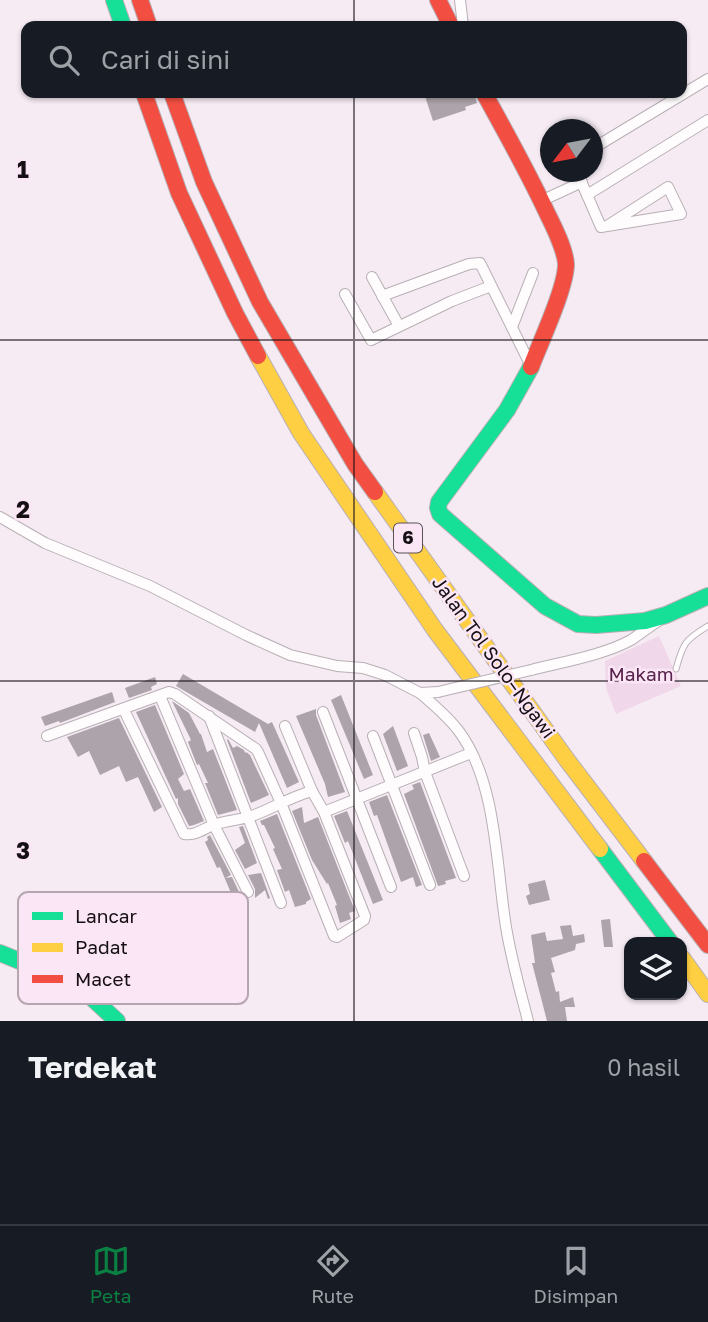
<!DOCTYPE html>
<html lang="id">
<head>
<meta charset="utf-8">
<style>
	:root { --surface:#171b24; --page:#242831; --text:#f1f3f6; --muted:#9ea1a6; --line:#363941; --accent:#0b8043 }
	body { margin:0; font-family:"Golos Text",sans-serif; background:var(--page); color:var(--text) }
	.controls { position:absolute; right:21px; bottom:21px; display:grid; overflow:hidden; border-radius:14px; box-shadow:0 2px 5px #0004 }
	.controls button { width:63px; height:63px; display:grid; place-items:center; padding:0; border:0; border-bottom:2px solid var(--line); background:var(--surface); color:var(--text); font:35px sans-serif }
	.compass { position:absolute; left:540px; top:119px; width:63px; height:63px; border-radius:50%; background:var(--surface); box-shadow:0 2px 5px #0004; rotate:238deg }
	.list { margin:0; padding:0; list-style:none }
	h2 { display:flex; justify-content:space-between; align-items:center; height:91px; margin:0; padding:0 28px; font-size:30px }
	h2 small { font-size:23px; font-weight:400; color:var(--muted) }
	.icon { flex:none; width:38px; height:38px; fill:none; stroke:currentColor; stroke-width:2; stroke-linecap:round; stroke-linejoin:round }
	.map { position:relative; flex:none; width:708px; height:1021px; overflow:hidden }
	.search { position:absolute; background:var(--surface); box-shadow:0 2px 5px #0004; left:21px; right:21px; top:21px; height:77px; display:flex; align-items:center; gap:18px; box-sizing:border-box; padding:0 24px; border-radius:14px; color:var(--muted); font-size:26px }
	.sheet { height:203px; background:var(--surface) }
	nav { display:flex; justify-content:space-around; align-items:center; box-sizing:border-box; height:98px; border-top:2px solid var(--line); background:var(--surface); font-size:19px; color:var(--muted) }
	nav a { display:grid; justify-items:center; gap:4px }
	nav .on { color:var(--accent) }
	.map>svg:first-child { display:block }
</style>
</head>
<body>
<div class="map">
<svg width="708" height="1021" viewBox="0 0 708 1021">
	<rect width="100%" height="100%" fill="#f6ebf3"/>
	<path fill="#f0d7ea" d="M 659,636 L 681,686 L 616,714 L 606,688 L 605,661 Z"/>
	<g fill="#aca4aa">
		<path d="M 424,93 L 474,93 L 477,103 L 465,107 L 466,110 L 433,121 Z"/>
		<path d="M 183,674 L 268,724 L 272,722 L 299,782 L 287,788 L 259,723 L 255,732 L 176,686 Z"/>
		<path d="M 155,677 L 157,684 L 151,687 L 152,690 L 129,698 L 125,688 Z"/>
		<path d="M 112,692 L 115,702 L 60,723 L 59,721 L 45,726 L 41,717 Z"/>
		<path d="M 341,695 L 373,775 L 364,779 L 331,700 Z"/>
		<path d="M 172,701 L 189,713 L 200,734 L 201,734 L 207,752 L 213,749 L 237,810 L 218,815 L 205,783 L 208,783 L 199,764 L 197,765 L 188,742 L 191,740 Z"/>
		<path d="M 155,705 L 184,774 L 178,779 L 184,791 L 190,789 L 204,821 L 194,825 L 189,826 L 178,804 L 178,798 L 176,799 L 136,712 Z"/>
		<path d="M 316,709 L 316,715 L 345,792 L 328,797 L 325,784 L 296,716 Z"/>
		<path d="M 119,718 L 162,807 L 154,812 L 138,777 L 126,782 L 119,766 L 100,775 L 89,751 L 78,757 L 67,737 Z"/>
		<path d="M 393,726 L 408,766 L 397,771 L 383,734 Z"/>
		<path d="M 429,733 L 440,757 L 431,761 L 423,735 Z"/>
		<path d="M 228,739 L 233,748 L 237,746 L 244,750 L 245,753 L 246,752 L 250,755 L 269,795 L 251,803 L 227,740 Z"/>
		<path d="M 420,782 L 456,878 L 445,881 L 446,884 L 438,886 L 404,794 L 414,789 L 412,785 Z"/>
		<path d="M 387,795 L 422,885 L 416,887 L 413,877 L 401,882 L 377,815 L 374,816 L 369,802 Z"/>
		<path d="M 302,807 L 304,823 L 318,817 L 355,911 L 349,913 L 351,919 L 340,923 L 335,906 L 337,905 L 328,883 L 327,884 L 312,860 L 292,811 Z"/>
		<path d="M 347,811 L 383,900 L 373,904 L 348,841 L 345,843 L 334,816 Z"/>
		<path d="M 277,814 L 311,899 L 306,902 L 306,904 L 295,907 L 289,890 L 285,892 L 277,870 L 282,869 L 273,849 L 275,848 L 264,825 L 262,825 L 260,821 Z"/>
		<path d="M 243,826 L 257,863 L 245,869 L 235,850 L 245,843 L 239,827 Z"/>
		<path d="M 210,835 L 231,875 L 225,878 L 232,877 L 239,892 L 234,894 L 233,892 L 231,893 L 220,867 L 217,868 L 205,842 L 208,840 L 207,837 Z"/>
		<path d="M 261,873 L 270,898 L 268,899 L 265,890 L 255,898 L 255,889 L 248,875 Z"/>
		<path d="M 545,880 L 550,900 L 529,905 L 526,896 L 530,894 L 528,884 Z"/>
		<path d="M 610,919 L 613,947 L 604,947 L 601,920 Z"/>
		<path d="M 571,925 L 573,936 L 584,934 L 585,942 L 576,944 L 575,950 L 551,958 L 555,972 L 551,973 L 556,992 L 559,991 L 560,1002 L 573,997 L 575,1007 L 565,1007 L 567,1021 L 547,1021 L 532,963 L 535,963 L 531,935 L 545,932 L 547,941 L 563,939 L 560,926 Z"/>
	</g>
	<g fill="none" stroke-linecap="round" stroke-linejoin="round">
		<defs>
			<path id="lane" d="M 676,669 C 683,643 685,640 708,626"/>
			<g id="street">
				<path d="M 460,0 L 463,26"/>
				<path d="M 592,149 L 708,79"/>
				<path d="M 577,172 L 601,227 L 607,226 L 681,214 L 668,187 L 607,226"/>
				<path d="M 587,195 L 708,120"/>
				<path d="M 541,201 L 582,182"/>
				<path d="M 372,277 L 399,326"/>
				<path d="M 345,294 L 371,340 L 452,301 L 491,286"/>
				<path d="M 382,296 L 469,264 L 480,263 L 531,366"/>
				<path d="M 512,327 L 533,273"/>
				<path d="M 0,517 L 45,543 L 150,586 L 246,635 L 290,655 L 337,666 L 363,668 L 385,675 L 420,693"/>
				<path d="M 531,670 C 562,662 604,655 631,640 C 640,634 649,627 658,621"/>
				<path d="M 438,692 L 420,693 C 433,704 447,716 458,730 C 497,781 496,866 506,927 C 511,958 520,990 528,1021"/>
				<path d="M 160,696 L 214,825 L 248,892"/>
				<path d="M 323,712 L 391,887"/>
				<path d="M 209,716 L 281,903"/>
				<path d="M 285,726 L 312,791"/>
				<path d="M 414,733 L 422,757 L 425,772 L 464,876"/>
				<path d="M 47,736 L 169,692 L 175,694 L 256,749 L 258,752 L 281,803 L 334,936 L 337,937 L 364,920 L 365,916 L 324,812 L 312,791 C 290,797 270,810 249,817 C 238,820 226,821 216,824 C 204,828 196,836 184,834 L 124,710"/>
				<path d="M 373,736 L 430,885"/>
				<path d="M 324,812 L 471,753"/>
			</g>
			<g id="fast">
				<path d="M 114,0 L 123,26"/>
				<path d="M 531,367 L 507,410 L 439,502 L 438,508 L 440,514 L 545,606 L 578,624 L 596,625 L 645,621 L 666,615 L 708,596"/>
				<path d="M 600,849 L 670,942"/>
				<path d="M 0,953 L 71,982 L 91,997 L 117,1021"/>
			</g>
			<g id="slow">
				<path d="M 258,356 L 301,433 L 435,630 L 600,849"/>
				<path d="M 375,492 L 567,760 L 644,861"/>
				<path d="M 682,958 L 708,994"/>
			</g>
			<g id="jam">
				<path d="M 140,0 L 149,26"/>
				<path d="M 438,0 L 451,26"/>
				<path d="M 144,93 L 179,193 L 235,313 L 258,356"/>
				<path d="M 172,93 L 204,182 L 260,302 L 355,464 L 375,492"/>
				<path d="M 484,93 C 506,133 528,172 547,213 C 554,227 565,249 566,264 C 566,288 540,343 531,367"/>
				<path d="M 644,861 L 708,945"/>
			</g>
		</defs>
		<use href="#lane" stroke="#b8afb5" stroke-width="7"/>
		<use href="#street" stroke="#b8afb5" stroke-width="12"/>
		<use href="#fast" stroke="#b8afb5" stroke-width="18"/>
		<use href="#slow" stroke="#b8afb5" stroke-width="18"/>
		<use href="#jam" stroke="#b8afb5" stroke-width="18"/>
		<use href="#lane" stroke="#fefcfd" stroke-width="5"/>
		<use href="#street" stroke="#fefcfd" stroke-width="10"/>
		<use href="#fast" stroke="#16e098" stroke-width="16"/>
		<use href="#slow" stroke="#ffcf43" stroke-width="16"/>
		<use href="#jam" stroke="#f24e42" stroke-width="16"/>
		<defs>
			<path id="street-bridge" d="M 438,692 L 531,670"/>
		</defs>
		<use href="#street-bridge" stroke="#b8afb5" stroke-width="12" stroke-linecap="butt"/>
		<use href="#street-bridge" stroke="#fefcfd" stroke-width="10"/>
	</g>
	<path fill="none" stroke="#160f14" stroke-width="2" stroke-opacity="0.55" d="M 354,0 L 354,26M 354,93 L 354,1021M 0,340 L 708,340M 0,681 L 708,681"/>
	<g text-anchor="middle" stroke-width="5" stroke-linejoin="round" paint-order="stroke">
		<rect fill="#fbe6f5" stroke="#5b5058" stroke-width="2" x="394" y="523.5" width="28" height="29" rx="5"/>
		<g font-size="18" font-weight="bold" fill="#160f14">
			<text x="408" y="544">6</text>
		</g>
		<g font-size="19" fill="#160f14" stroke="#fbe6f5">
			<text transform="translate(494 657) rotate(54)" y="7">Jalan Tol Solo–Ngawi</text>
		</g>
		<g font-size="19" fill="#57234c" stroke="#fbe6f5">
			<text x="641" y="681">Makam</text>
		</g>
	</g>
	<rect x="18" y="892" width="230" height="112" rx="10" fill="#fbe6f5" stroke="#b6a6b2" stroke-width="2"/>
	<rect x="32" y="912" width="31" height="8" fill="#16e098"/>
	<rect x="32" y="943" width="31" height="9" fill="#ffcf43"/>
	<rect x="32" y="975" width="31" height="8" fill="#f24e42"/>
	<g font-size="19" fill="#160f14">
		<text x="75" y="923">Lancar</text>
		<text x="75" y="954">Padat</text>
		<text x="75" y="986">Macet</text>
	</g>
	<g font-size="23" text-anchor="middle" font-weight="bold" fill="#160f14" stroke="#fbe6f5" stroke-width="5" stroke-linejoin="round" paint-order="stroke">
		<text x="23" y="178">1</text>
		<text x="23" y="518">2</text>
		<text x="23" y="859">3</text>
	</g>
</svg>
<div class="controls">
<button><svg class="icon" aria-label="layers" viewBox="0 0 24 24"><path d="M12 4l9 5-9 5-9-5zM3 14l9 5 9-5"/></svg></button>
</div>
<svg class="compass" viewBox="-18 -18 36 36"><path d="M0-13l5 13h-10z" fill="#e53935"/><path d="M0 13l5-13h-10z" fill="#9ea1a6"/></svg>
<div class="search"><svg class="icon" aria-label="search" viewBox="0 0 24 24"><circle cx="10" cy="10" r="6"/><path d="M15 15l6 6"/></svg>Cari di sini</div>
</div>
<section class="sheet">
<h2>Terdekat<small>0 hasil</small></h2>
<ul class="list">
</ul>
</section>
<nav>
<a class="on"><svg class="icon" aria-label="map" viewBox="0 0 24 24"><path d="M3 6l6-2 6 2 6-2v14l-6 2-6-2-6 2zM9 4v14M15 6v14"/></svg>Peta</a>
<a><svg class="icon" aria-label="directions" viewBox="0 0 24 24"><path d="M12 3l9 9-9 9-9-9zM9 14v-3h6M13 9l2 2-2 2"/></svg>Rute</a>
<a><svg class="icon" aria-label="saved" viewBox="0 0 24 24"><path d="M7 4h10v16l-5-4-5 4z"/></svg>Disimpan</a>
</nav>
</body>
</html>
